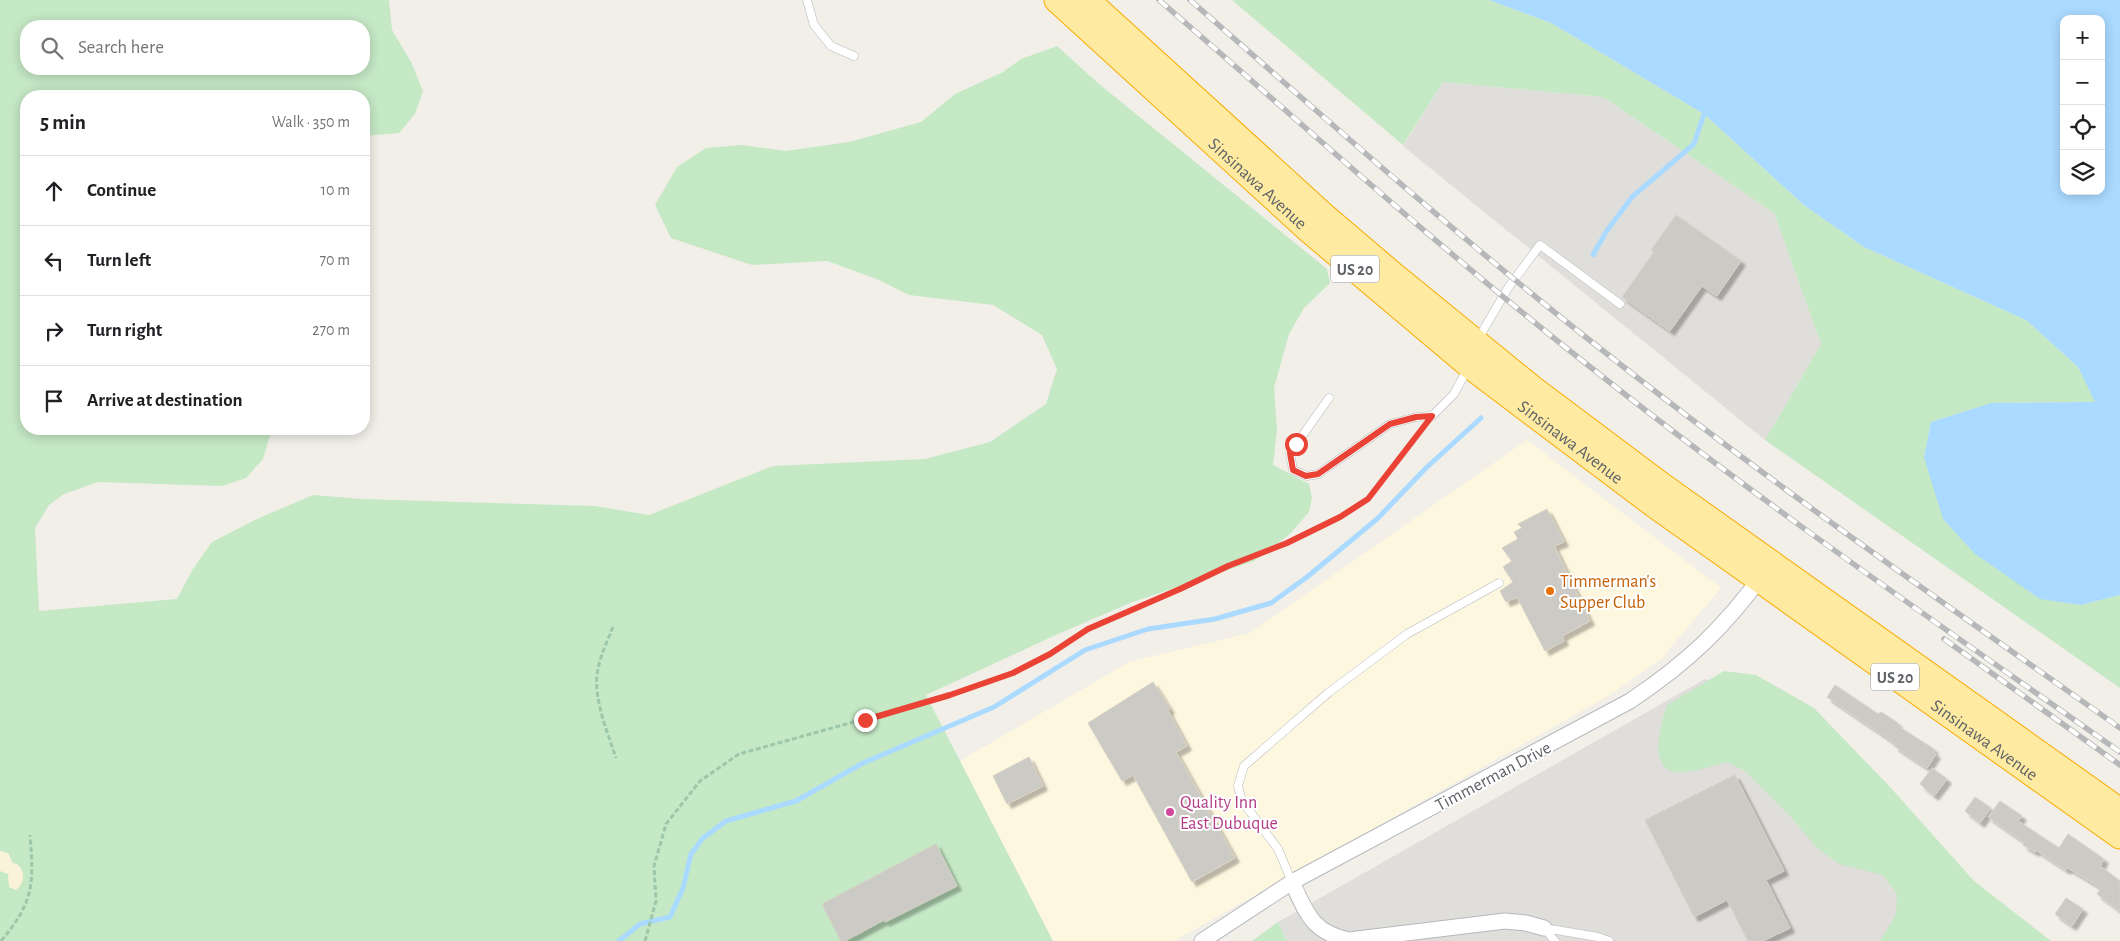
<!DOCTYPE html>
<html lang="en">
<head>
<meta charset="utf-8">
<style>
	:root { --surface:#fff; --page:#f2f2f2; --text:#202124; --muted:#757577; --line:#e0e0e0 }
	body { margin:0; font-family:"Alegreya Sans",sans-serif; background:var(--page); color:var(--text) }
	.controls { position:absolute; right:15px; top:15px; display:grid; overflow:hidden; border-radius:10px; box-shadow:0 2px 12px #0003 }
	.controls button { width:45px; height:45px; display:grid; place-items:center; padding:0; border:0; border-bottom:1px solid var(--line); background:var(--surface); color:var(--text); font:25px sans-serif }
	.stop { position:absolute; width:15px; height:15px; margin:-11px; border:4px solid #ea4335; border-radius:50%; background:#fff }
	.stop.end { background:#ea4335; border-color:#fff; box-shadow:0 1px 5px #0008 }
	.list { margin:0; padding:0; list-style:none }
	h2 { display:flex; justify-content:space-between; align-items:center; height:65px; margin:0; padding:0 20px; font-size:21px }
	h2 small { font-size:16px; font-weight:400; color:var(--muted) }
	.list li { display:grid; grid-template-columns:32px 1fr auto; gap:15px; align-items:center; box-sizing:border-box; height:70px; padding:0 20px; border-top:1px solid var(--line) }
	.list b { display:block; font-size:19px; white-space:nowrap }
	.list em { font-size:16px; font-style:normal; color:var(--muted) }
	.icon { flex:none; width:28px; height:28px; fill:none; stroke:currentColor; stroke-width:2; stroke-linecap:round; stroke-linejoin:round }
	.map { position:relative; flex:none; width:2120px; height:941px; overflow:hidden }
	.search { position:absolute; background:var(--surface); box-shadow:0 2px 12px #0003; left:20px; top:20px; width:350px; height:55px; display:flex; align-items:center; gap:12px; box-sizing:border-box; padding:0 18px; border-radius:20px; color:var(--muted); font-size:19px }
	.panel { position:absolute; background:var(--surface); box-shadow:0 2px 12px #0003; left:20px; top:90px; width:350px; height:345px; border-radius:20px }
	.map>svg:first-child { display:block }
</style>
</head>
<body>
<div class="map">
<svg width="2120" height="941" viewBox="0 0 2120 941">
	<defs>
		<filter id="shadow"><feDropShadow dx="4.5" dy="4.5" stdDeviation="1" flood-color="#0004"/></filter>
	</defs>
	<rect width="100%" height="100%" fill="#f1efe8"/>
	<path fill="#fef7e0" d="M 1527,440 L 1721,588 L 1661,659 L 1610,695 L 1174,941 L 1053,941 L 960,761 L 1129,662 L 1250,633 Z"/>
	<g fill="#e0deda">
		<path d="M 1443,82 L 1603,97 L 1774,213 L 1821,344 L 1765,440 L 1403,146 Z"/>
		<path d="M 1705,679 L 1764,701 L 1974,881 L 1911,941 L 1287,941 L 1278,922 Z"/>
	</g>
	<g fill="#c5e8c5" fill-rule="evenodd">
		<path d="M 0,0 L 389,0 L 392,30 L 411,62 L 423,91 L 415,114 L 399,133 L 364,136 L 364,96 L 26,96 L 26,429 L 272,429 L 263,459 L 246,478 L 222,486 L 98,482 L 64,494 L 49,505 L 35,528 L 39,611 L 177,599 L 193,569 L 212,542 L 257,519 L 313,495 L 361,499 L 595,506 L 649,515 L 773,466 L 925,459 L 990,442 L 1046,404 L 1057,369 L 1042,335 L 993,305 L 909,295 L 877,279 L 827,261 L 752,265 L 671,238 L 655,205 L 677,167 L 706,148 L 742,145 L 786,151 L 849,142 L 921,122 L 955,94 L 1003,72 L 1021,59 L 1057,46 L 1099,84 L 1327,269 L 1330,283 L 1304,308 L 1289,334 L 1274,388 L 1277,429 L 1273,465 L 1309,484 L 1312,498 L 1309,512 L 1290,534 L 1254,561 L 1130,603 L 1058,634 L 926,695 L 1053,941 L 0,941 ZM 26,26 L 364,26 L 364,69 L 26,69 Z"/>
		<path d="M 1232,0 L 1489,0 L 1551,23 L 1704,114 L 1805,206 L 1864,247 L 2026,320 L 2078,367 L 2096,402 L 1991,403 L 1931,422 L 1924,457 L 2081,605 L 2120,595 L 2120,688 L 1765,440 L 1821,344 L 1774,213 L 1603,97 L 1443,82 L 1403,145 Z"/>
		<path d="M 1724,671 L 1756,675 L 1814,708 L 1890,787 L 1974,881 L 2051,941 L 1880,941 L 1896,914 L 1897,894 L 1883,875 L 1839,864 L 1816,847 L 1791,817 L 1745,771 L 1727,762 C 1711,766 1694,773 1677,772 C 1647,771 1661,721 1667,705 Z"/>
		<path d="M 1278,922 L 1287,941 L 1252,941 Z"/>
	</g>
	<path fill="#fbf3d9" d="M 0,851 L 8,853 L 13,863 L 17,864 C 26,871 25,883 16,890 L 9,887 L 8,874 L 0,871 Z"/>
	<path fill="#aadaff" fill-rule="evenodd" d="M 1489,0 L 2120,0 L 2120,595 L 2081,605 L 2040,599 L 1974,553 L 1943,519 L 1924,457 L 1931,422 L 1991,403 L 2095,402 L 2078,367 L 2026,320 L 1864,247 L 1805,206 L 1704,114 L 1551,23 ZM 2064,19 L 2101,19 L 2101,191 L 2064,191 Z"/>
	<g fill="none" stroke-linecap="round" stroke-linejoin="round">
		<g stroke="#aadaff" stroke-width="5">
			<path d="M 1593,255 L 1606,232 L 1632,197 L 1694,144 L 1704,114"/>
			<path d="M 619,941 L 640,924 L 670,917 L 683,888 L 691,854 L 703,838 L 726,821 L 796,801 L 863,763 L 994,707 L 1085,650 L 1148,629 L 1215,619 L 1271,603 L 1307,577 L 1377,519 L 1427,467 L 1481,418"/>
		</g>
	</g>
	<g fill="#cccac5" stroke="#d6d1c6" filter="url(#shadow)">
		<path d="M 1676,215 L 1741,261 L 1717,296 L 1702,286 L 1670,331 L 1622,297 L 1654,252 L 1651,250 Z"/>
		<path d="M 1547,509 L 1564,542 L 1554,546 L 1590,621 L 1562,636 L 1564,641 L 1545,651 L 1517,597 L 1506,602 L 1500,591 L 1513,582 L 1503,567 L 1512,561 L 1502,548 L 1518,539 L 1514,532 L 1522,528 L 1518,524 Z"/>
		<path d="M 1153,682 L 1170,709 L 1168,711 L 1187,746 L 1176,752 L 1235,858 L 1192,882 L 1133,775 L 1122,781 L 1088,723 Z"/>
		<path d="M 1835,685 L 1878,714 L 1881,712 L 1898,723 L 1896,725 L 1934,749 L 1932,751 L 1936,754 L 1927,768 L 1894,746 L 1896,744 L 1827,697 Z"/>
		<path d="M 1029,757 L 1043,786 L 1007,804 L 993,776 Z"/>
		<path d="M 1932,768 L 1947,779 L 1934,796 L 1920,784 Z"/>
		<path d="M 1735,775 L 1784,871 L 1766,880 L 1790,928 L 1763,941 L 1748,941 L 1727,900 L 1694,917 L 1645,820 Z"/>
		<path d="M 1975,797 L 1991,808 L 1980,823 L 1965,811 Z"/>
		<path d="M 2000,801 L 2022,816 L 2018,821 L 2059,848 L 2068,834 L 2104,859 L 2100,866 L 2120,881 L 2120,911 L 2097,894 L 2101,888 L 2068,868 L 2066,870 L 2036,850 L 2035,852 L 2023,845 L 2024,842 L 1988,817 Z"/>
		<path d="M 936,844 L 957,886 L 885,922 L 884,920 L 845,941 L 841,941 L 822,904 Z"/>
		<path d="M 2066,898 L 2083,909 L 2072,926 L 2055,914 Z"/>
	</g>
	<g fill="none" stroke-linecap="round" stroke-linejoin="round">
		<defs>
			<g id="service">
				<path d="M 807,0 L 814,25 L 831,46 L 854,56"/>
				<path d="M 1478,339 L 1508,288 L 1540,245 L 1620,304"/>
				<path d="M 1329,398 L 1290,453 L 1293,470 L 1307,476 L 1318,474 L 1390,424 L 1416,417 L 1432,416 L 1454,394 L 1468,368"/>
				<path d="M 1292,882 L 1278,849 L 1242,801 L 1238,786 L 1244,766 L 1328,693 L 1407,634 L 1499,583"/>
				<path d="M 1544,928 L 1598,937 L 1609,941"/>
				<path d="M 1544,928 L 1555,941"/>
			</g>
			<g id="minor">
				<path d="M 1292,882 C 1307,914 1312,932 1349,940 L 1505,921 L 1526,923 L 1544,928"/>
				<path d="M 1202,941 L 1292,882 L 1630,701 C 1688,662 1723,629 1764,573"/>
			</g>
			<g id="trunk">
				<path id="s1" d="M 1057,0 L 1310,231 L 1470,366 L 1653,504 L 2120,836"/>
				<path d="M 1087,0 L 1323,215 L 1391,273 L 1532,388 L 1664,487 L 2120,811"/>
			</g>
		</defs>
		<use href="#service" stroke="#b5b8bc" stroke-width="9"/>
		<use href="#minor" stroke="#b5b8bc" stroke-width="17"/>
		<use href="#trunk" stroke="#f9ab00" stroke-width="27"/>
		<g stroke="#9cc7a9" stroke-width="3" stroke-dasharray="5 2.5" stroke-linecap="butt">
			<path d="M 613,627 C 607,642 599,658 597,675 C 594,700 608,734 616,758"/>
			<path d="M 1,941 C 34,902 34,884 30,835"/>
			<path d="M 645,941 L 656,901 L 654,866 L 666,824 L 700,781 L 739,754 L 950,695 L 1013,673 L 1050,654 L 1088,629 L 1180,589 L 1229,566 L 1287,543 L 1340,517 L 1368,499 L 1424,427"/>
		</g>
		<use href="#service" stroke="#fff" stroke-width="8"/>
		<use href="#minor" stroke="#fff" stroke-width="15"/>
		<use href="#trunk" stroke="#feeaa1" stroke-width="25"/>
		<defs>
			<g id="rail">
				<path d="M 1159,0 C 1300,122 1438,247 1584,362 C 1757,500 1940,625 2120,752"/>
				<path d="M 1190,0 C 1324,117 1457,236 1597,346 C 1766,480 1944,603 2120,728"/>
				<path d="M 1944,639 L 2120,765"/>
			</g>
		</defs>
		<use href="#rail" stroke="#b6b7b8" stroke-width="5.5"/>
		<use href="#rail" stroke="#fff" stroke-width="4" stroke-dasharray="11" stroke-linecap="butt"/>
	</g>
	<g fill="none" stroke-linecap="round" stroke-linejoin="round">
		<path stroke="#ea4335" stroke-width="6" d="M 865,720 L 950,695 L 1013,673 L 1050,654 L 1088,629 L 1180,589 L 1228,566 L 1287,543 L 1340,517 L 1368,499 L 1432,416 L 1416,417 L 1390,424 L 1318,474 L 1306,476 L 1293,470 L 1290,453 L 1296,444"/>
	</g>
	<circle fill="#e8710a" stroke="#fff" stroke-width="2" cx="1550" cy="591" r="5"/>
	<circle fill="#d1479c" stroke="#fff" stroke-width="2" cx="1170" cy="812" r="5"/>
	<g text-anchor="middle" stroke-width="4" stroke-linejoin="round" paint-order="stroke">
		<g fill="#fff" stroke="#8f9295" stroke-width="1">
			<rect x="1331" y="255.5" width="48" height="27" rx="4"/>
			<rect x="1871" y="663.5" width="48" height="27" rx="4"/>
		</g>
		<g font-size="16" font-weight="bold" fill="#5f6368">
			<text x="1355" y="275">US 20</text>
			<text x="1895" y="683">US 20</text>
		</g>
		<g font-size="18" fill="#5f6368" stroke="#fff">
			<text dy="6" stroke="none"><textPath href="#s1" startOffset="272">Sinsinawa Avenue</textPath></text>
			<text dy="6" stroke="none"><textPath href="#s1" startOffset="678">Sinsinawa Avenue</textPath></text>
			<text dy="6" stroke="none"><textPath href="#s1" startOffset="1188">Sinsinawa Avenue</textPath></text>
			<text transform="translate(1493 776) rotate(-28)" y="6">Timmerman Drive</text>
		</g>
		<g font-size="18" fill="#c56008" stroke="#fff" text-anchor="start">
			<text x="1560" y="587">Timmerman's<tspan x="1560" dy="21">Supper Club</tspan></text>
		</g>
		<g font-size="18" fill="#b23c85" stroke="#fff" text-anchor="start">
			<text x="1180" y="808">Quality Inn<tspan x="1180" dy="21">East Dubuque</tspan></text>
		</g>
	</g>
</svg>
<div class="controls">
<button>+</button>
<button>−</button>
<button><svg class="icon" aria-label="locate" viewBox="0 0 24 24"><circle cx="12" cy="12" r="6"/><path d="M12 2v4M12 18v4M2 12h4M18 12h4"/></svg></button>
<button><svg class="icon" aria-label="layers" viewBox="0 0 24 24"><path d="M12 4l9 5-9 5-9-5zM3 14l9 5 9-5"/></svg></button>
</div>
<div class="stop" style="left:1296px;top:444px"></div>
<div class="stop end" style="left:865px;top:720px"></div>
<div class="search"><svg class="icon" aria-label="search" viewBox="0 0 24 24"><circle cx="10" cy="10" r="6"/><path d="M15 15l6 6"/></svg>Search here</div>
<section class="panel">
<h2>5 min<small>Walk · 350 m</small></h2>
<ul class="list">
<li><svg class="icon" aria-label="ahead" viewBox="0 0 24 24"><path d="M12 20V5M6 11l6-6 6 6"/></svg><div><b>Continue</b></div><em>10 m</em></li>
<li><svg class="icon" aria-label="left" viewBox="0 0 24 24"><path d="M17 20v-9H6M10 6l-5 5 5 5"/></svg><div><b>Turn left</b></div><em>70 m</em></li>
<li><svg class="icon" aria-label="right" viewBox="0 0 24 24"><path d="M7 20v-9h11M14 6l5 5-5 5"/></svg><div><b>Turn right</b></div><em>270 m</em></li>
<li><svg class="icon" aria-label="arrive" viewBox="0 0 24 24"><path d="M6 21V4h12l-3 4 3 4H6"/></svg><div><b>Arrive at destination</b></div></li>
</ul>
</section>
</div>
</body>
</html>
